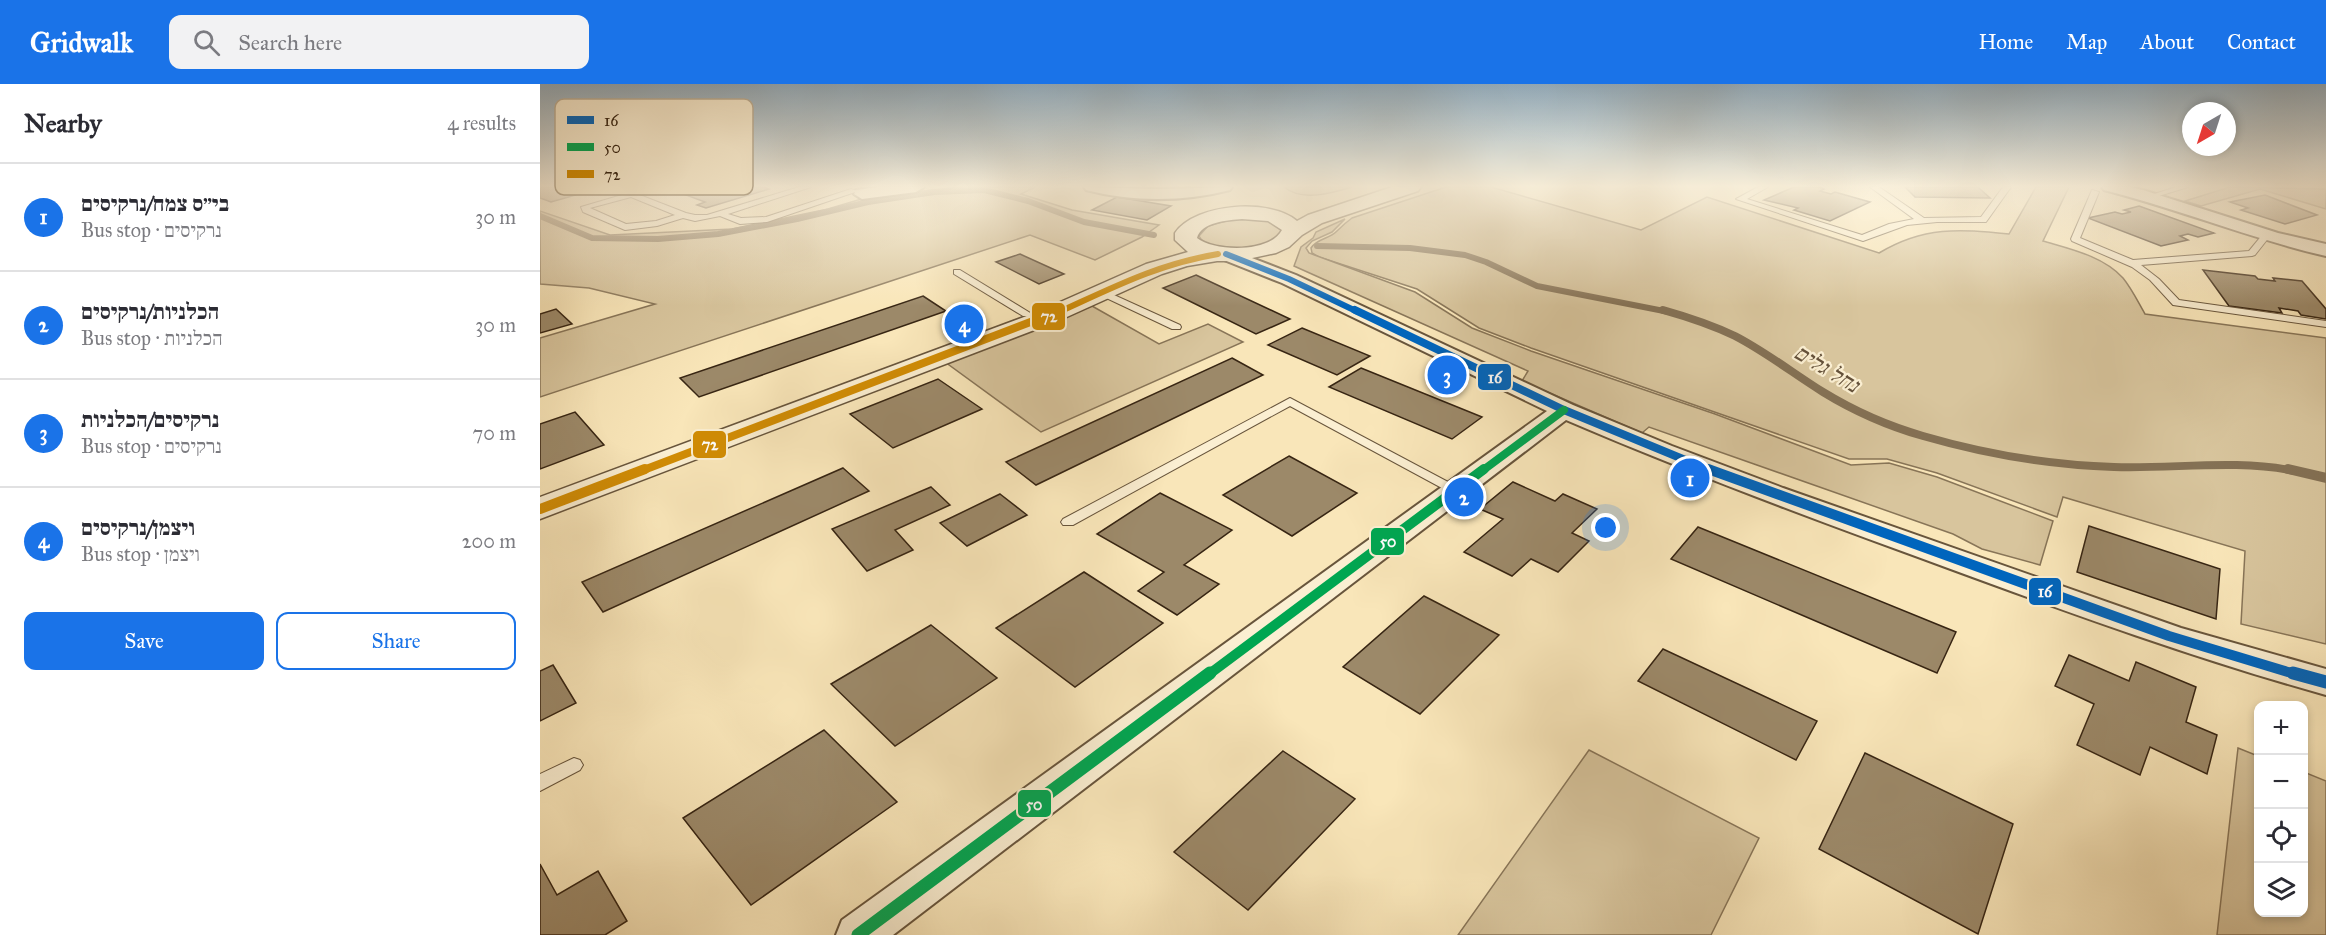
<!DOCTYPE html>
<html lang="en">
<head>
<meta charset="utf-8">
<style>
	:root { --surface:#fff; --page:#f2f2f3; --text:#2b2b33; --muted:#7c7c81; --line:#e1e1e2; --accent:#1a73e8 }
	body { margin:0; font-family:"IM FELL Great Primer","Frank Ruhl Libre",serif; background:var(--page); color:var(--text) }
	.controls { position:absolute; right:18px; bottom:18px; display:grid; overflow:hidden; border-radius:12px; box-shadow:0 3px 9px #0003 }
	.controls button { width:54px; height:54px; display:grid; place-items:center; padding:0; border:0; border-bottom:2px solid var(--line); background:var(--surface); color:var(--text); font:30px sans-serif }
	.compass { position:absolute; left:1642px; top:18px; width:54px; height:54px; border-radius:50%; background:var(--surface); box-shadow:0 3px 9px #0003; rotate:219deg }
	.you { position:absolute; left:1066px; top:444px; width:21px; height:21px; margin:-15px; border:4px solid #fff; border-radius:50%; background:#1a73e8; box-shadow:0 0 0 9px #1a73e833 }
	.badge { display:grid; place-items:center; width:39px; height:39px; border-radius:50%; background:var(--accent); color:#fff; font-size:20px; font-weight:700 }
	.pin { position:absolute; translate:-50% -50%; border:3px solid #fff; box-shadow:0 2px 6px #0006 }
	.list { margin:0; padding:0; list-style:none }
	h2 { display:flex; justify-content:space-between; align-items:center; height:78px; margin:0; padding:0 24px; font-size:26px }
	h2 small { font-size:20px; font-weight:400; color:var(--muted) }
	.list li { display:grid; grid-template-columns:39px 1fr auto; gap:18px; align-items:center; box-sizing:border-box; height:108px; padding:0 24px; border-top:2px solid var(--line) }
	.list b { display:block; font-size:22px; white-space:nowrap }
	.list p { margin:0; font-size:20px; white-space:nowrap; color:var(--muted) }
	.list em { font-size:20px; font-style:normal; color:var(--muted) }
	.actions { display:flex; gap:12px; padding:18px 24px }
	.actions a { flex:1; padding:14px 0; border:2px solid var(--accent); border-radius:12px; text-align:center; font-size:21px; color:var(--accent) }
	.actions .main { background:var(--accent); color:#fff }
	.icon { flex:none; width:33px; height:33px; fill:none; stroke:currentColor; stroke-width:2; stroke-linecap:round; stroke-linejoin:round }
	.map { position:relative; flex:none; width:1786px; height:851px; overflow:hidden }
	header { display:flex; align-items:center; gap:36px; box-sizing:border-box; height:84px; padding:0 30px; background:var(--accent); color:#fff }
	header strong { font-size:28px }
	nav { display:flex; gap:33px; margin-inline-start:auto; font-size:21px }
	.search { width:420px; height:54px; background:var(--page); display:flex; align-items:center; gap:15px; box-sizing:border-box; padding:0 21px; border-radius:12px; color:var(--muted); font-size:22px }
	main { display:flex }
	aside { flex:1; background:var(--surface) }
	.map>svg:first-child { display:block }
</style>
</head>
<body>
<header>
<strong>Gridwalk</strong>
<div class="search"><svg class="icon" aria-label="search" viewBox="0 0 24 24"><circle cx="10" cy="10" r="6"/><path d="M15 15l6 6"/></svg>Search here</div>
<nav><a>Home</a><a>Map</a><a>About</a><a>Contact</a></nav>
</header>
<main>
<aside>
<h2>Nearby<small>4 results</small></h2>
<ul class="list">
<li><span class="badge">1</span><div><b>בי״ס צמח/נרקיסים</b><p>Bus stop · נרקיסים</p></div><em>30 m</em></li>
<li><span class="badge">2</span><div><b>הכלניות/נרקיסים</b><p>Bus stop · הכלניות</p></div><em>30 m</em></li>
<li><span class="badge">3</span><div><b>נרקיסים/הכלניות</b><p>Bus stop · נרקיסים</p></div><em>70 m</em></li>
<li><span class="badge">4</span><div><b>ויצמן/נרקיסים</b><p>Bus stop · ויצמן</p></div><em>200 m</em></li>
</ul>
<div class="actions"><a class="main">Save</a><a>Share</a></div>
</aside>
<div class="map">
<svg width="1786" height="851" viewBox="0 0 1786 851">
	<rect width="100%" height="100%" fill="#f9e6b9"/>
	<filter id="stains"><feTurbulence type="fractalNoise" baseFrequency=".00333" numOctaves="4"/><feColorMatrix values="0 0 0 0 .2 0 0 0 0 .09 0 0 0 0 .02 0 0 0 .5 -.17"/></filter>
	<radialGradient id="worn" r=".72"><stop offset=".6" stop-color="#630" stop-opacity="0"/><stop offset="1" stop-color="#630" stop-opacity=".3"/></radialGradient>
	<g fill="#d8c59d" stroke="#887558" stroke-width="1.5">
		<path d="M 421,103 L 495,103 L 481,110 L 532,126 L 619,141 L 602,153 L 555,176 L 490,151 L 0,313 L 0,254 L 115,220 L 49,204 L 0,200 L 0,127 L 70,151 L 192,145 L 288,125 L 328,113 Z"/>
		<path d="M 744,103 L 812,103 C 792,109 762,118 744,103 Z"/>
		<path d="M 906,103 L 951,103 L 1101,146 L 1167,113 L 1339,169 C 1384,142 1419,145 1469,150 L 1496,103 L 1529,103 L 1503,157 C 1530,165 1563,172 1583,194 C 1592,205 1598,218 1605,230 L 1786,254 L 1786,560 L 1701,540 L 1705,467 L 1523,413 L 1517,433 L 1397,389 L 1347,375 L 1309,375 L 991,264 L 939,244 L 877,205 L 779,173 L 772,169 L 771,164 C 777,154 790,155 797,147 C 802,142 805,139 812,134 Z"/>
		<path d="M 1690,103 L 1786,105 L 1786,125 L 1720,105 L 1661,122 L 1645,117 Z"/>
		<path d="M 701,133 L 725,135 L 740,142 L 742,148 C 731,166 669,173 659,152 L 668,142 Z"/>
		<path d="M 805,135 L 792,148 L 772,157 L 766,164 L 769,169 L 875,208 L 932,244 L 991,267 L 1175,330 L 1311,381 L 1349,379 L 1397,393 L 1513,437 L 1500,481 L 1442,465 L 1413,450 L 1109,343 L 1102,349 L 982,297 L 988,287 L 754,182 L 761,163 L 773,154 L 776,148 Z"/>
		<path d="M 552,222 L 619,260 L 668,240 L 703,258 L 501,348 L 405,278 Z"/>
		<path d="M 1698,664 L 1718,672 L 1718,828 L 1764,828 L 1764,688 L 1786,697 L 1786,851 L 1677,851 Z"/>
		<path d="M 1049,666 L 1219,754 L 1171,851 L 918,851 Z"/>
	</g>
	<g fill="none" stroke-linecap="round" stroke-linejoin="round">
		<g stroke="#847155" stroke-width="6">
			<path d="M 0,132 L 52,154 L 118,155 L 178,150 L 257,135 L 328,118 L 394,108 L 444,106 L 488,117 L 544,138 L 614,151"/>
			<path d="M 777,162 L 870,164 L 925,171 L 946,178 L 997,202 L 1129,228"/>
		</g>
		<path stroke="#847155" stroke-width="8" d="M 1123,226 C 1148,233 1172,241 1195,252 C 1226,268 1254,290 1283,308 C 1314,327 1348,342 1383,352 C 1445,370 1510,381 1574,383 C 1635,385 1695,375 1755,387"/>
		<path stroke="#847155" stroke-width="10" d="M 1748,385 L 1786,394"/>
	</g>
	<g fill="#9c8969" stroke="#372513" stroke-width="1.5">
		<path d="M 0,103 L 40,103 L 50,107 L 11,118 L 0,114 Z"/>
		<path d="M 125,103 L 224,103 L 229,105 L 166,124 L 157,121 L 165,118 Z"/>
		<path d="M 1254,103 L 1279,103 L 1284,105 L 1280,107 L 1291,110 L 1295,108 L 1330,118 L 1290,137 L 1254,126 L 1258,124 L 1224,116 Z"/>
		<path d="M 1365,103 L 1438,103 L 1450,114 L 1375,113 Z"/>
		<path d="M 1725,111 L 1777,131 L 1745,140 L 1701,126 L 1708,124 L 1690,118 Z"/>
		<path d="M 577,113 L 631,122 L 607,136 L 552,126 Z"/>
		<path d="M 1599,122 L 1674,149 L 1658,153 L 1648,150 L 1640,152 L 1648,156 L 1621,162 L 1548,134 L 1575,128 L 1582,130 L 1591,128 L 1584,126 Z"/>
		<path d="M 480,170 L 524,190 L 499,200 L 456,178 Z"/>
		<path d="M 1663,186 L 1715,192 L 1718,195 L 1735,197 L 1733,194 L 1762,197 L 1786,225 L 1786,235 L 1761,231 L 1758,227 L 1739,224 L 1742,229 L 1689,222 Z"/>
		<path d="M 656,191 L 750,235 L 716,250 L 623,204 Z"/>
		<path d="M 383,212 L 406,227 L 159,313 L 140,294 Z"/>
		<path d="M 16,225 L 32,240 L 0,249 L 0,230 Z"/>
		<path d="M 762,244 L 830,272 L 797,291 L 728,261 Z"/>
		<path d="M 692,274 L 723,291 L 496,401 L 466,378 Z"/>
		<path d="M 821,284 L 942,333 L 912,355 L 789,303 Z"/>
		<path d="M 398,295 L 442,325 L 353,364 L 310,330 Z"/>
		<path d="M 35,328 L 64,361 L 0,385 L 0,340 Z"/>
		<path d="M 749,372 L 817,409 L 752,452 L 683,411 Z"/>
		<path d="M 303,384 L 329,407 L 63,528 L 42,498 Z"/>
		<path d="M 973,398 L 1015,417 L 1023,410 L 1057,425 L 1032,449 L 1049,457 L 1018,488 L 991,475 L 972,492 L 924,468 L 963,435 L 940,425 Z"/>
		<path d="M 391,403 L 410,421 L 355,446 L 373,466 L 327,487 L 292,445 Z"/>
		<path d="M 620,409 L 692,446 L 644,481 L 679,500 L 637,531 L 598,507 L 624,488 L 557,450 Z"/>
		<path d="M 460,410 L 487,431 L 427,462 L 400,439 Z"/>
		<path d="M 1549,442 L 1680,485 L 1676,535 L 1537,488 Z"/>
		<path d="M 1158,443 L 1416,548 L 1397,589 L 1131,475 Z"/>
		<path d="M 544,488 L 623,539 L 535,603 L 456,544 Z"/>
		<path d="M 884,512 L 959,551 L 880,630 L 803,583 Z"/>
		<path d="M 391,541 L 457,594 L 355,662 L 291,600 Z"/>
		<path d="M 1123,565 L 1277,637 L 1256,676 L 1098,597 Z"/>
		<path d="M 1529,571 L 1589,597 L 1596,578 L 1656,603 L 1646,638 L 1677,651 L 1667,690 L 1610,663 L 1600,691 L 1537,661 L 1554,620 L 1515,602 Z"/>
		<path d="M 13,581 L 36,619 L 0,637 L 0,587 Z"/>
		<path d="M 284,646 L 357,718 L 211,821 L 143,734 Z"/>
		<path d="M 743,667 L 815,715 L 708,826 L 634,768 Z"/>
		<path d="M 1325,669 L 1473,740 L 1438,850 L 1279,765 Z"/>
		<path d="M 0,780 L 17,811 L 58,787 L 87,837 L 65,851 L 0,851 Z"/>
	</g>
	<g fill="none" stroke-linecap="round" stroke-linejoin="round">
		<defs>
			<g id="service">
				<path d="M 259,103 L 271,103 L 188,130 L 201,134 L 226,133 L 311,105 L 318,107 L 227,138 L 200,140 L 180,132 L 155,137 L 143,134 L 117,142 L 85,146 L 43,128 L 41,123 L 92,108 L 146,129 L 155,131 L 167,131 ZM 91,113 L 135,131 L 116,137 L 86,140 L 50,124 Z"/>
				<path d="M 1218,103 L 1228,103 L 1207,115 L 1322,151 L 1349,140 L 1374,135 L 1330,103 L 1339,103 L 1384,134 L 1441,133 L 1463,103 L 1471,103 L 1446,138 L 1397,138 L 1367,141 L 1323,157 L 1196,115 Z"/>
				<path d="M 1636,103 L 1648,103 L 1609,115 L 1605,113 Z"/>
				<path d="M 1552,106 L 1559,108 L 1540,154 L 1593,176 L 1709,167 L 1723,150 L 1729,150 L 1730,152 L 1715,171 L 1712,172 L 1601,181 L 1619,195 L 1639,216 L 1786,237 L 1786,243 L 1633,221 L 1610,196 L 1592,183 L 1532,157 L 1531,155 Z"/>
				<path d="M 414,186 L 420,186 L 492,230 L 491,232 L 483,232 L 414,190 Z"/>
				<path d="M 563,206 L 640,241 L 641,243 L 640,245 L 632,245 L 560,211 L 558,209 Z"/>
				<path d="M 750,314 L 925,407 L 923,410 L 913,410 L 750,322 L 533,441 L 523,441 L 521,438 L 523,435 Z"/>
				<path d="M 34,674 L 40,676 L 43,681 L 40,686 L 0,707 L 0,690 Z"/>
			</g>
			<g id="minor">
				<path d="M 338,103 L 384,103 L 376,108 L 322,115 L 314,110 L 316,106 Z"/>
				<path d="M 544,103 L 618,105 L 692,103 L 690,106 C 643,118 593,118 546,106 Z"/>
				<path d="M 1562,103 L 1590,103 L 1603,106 L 1738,149 L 1786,160 L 1786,172 C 1711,155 1639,125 1564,106 Z"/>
				<path d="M 686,164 L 756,191 L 1033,321 L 1132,362 L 1243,404 L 1641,544 L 1786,585 L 1786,611 C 1657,575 1533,530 1408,484 C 1279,437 1152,390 1026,336 L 353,851 L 296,851 L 302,836 L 1007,327 L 742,199 L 679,174 L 677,170 L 679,166 Z"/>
			</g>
			<path id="tertiary" d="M 852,103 L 881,103 L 878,107 L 782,139 L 762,151 L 749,163 L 736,169 L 698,177 L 677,177 L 647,182 L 622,190 L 518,237 L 0,435 L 0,413 L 500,227 L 606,180 L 648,168 L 635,156 L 635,149 C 656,119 730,114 757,137 L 768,131 ZM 702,135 L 728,137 L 742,146 C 730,169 675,168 657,154 C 661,138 688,136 702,135 Z"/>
		</defs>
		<use href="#service" stroke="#68553c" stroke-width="2"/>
		<use href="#minor" stroke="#68553c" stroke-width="4"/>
		<use href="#tertiary" stroke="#68553c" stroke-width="3"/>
		<use href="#service" fill="#fbefd2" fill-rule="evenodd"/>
		<use href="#minor" fill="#fbefd2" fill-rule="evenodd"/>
		<use href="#tertiary" fill="#fbefd2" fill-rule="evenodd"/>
		<defs>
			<path id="bus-1-far3" d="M 686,170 L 749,195 L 818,228"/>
			<path id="bus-1-far2" d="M 815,226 L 1024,326 L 1172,387"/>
			<path id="bus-1-far1" d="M 1168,385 L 1629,552 L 1758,591"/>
			<path id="bus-1" d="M 1753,589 L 1786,598"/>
			<path id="bus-2-far2" d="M 942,387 L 1024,326"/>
			<path id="bus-2-far1" d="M 668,591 L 944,385"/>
			<path id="bus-2" d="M 318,851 L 670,589"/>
			<path id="bus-3-far2" d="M 519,228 C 574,203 618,180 678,170"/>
			<path id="bus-3-far1" d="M 101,387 L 522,226"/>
			<path id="bus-3" d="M 0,425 L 105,385"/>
		</defs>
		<use href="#bus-1-far3" stroke="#fbefd2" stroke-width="9"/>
		<use href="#bus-1-far2" stroke="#fbefd2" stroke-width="11"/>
		<use href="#bus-1-far1" stroke="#fbefd2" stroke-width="14"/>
		<use href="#bus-1" stroke="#fbefd2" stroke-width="17"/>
		<use href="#bus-2-far2" stroke="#fbefd2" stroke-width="11"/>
		<use href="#bus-2-far1" stroke="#fbefd2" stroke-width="14"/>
		<use href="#bus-2" stroke="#fbefd2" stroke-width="17"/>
		<use href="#bus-3-far2" stroke="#fbefd2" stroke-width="9"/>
		<use href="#bus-3-far1" stroke="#fbefd2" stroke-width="11"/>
		<use href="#bus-3" stroke="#fbefd2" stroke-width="14"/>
		<use href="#bus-1-far3" stroke="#0065bd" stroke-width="6"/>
		<use href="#bus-1-far2" stroke="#0065bd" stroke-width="8"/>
		<use href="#bus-1-far1" stroke="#0065bd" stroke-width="10"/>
		<use href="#bus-1" stroke="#0065bd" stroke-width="13"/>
		<use href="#bus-2-far2" stroke="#00a651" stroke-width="8"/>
		<use href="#bus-2-far1" stroke="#00a651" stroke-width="10"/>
		<use href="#bus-2" stroke="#00a651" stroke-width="13"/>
		<use href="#bus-3-far2" stroke="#d18c04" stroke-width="6"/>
		<use href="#bus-3-far1" stroke="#d18c04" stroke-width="8"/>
		<use href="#bus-3" stroke="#d18c04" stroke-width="10"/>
	</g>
	<linearGradient id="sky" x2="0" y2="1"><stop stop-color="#94aebf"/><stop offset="0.46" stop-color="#fcf4e0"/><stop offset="1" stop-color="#fcf4e0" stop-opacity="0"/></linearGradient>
	<rect width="1786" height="222" fill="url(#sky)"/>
	<g text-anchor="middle" stroke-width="4.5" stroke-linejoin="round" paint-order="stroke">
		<g font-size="22" font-style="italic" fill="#64513a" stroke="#fbefd2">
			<text transform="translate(1287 284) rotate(31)" y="8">נחל גלים</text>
		</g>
	</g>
	<rect x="15" y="15" width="198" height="96" rx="9" fill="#fbefd2" stroke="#c0b299" stroke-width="1.5"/>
	<rect x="27" y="32" width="27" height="8" fill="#0065bd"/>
	<rect x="27" y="59" width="27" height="8" fill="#00a651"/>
	<rect x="27" y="86" width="27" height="8" fill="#d18c04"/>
	<g font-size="16" fill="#372513">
		<text x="64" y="42">16</text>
		<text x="64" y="69">50</text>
		<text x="64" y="96">72</text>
	</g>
	<g stroke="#fbefd2" stroke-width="2">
		<rect x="491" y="218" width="35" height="29" rx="6" fill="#d18c04"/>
		<rect x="937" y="279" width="35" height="28" rx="6" fill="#0065bd"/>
		<rect x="152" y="346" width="35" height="29" rx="6" fill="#d18c04"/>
		<rect x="830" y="443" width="35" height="29" rx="6" fill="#00a651"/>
		<rect x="1488" y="493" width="34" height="29" rx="6" fill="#0065bd"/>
		<rect x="477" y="705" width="35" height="29" rx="6" fill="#00a651"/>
	</g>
	<g font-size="16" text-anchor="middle" font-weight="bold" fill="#fff">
		<text x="509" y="238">72</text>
		<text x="955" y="299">16</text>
		<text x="170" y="366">72</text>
		<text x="848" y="463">50</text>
		<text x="1505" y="513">16</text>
		<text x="494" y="726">50</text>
	</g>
	<rect width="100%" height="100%" filter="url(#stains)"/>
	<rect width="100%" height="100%" fill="url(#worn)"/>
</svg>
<div class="controls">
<button>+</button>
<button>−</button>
<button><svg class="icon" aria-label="locate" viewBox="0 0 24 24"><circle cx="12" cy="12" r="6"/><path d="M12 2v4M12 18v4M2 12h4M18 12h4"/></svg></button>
<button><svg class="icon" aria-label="layers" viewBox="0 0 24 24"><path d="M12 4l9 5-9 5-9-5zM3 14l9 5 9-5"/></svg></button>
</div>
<svg class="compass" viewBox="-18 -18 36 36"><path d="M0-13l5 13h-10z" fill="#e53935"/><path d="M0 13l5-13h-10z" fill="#7c7c81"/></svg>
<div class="you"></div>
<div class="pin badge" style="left:1150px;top:394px">1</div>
<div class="pin badge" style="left:924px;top:413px">2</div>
<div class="pin badge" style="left:907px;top:291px">3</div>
<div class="pin badge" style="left:424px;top:240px">4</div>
</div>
</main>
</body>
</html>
